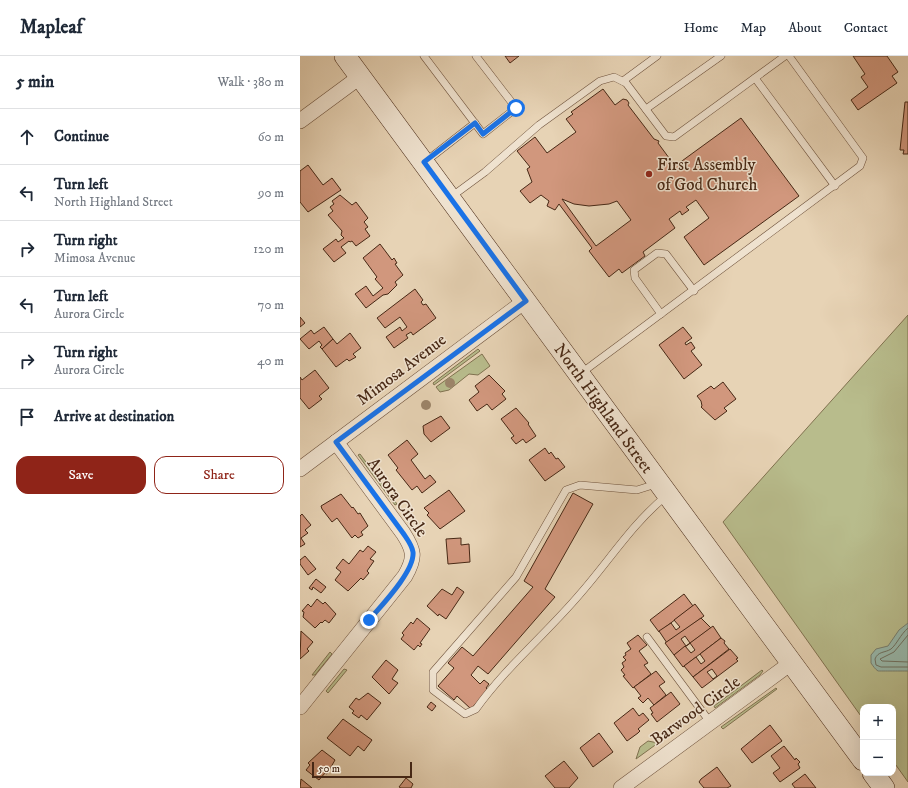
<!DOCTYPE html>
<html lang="en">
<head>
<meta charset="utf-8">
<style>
	:root { --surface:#fff; --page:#f2f2f3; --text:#1f2937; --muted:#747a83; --line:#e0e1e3; --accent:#8f2418 }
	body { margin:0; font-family:"IM FELL DW Pica",serif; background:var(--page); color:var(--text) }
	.controls { position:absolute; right:12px; bottom:12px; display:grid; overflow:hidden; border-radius:8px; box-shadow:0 4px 16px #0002 }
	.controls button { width:36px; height:36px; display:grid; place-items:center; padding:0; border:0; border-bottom:1px solid var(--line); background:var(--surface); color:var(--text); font:20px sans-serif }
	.scale { position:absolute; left:12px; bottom:10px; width:100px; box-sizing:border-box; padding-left:4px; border:2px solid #472815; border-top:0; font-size:11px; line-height:14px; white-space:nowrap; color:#472815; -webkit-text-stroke:3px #efe2cf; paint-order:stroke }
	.stop { position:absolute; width:12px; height:12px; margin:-9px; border:3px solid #1a73e8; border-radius:50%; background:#fff }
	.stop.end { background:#1a73e8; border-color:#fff; box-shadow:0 1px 4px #0008 }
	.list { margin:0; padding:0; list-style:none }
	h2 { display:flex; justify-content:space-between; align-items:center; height:52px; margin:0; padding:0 16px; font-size:17px }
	h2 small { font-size:13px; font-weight:400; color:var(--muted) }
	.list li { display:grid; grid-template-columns:26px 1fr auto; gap:12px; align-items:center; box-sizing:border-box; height:56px; padding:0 16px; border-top:1px solid var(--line) }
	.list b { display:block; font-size:15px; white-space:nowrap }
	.list p { margin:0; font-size:13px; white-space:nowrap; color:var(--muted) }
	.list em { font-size:13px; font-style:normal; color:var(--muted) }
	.actions { display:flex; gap:8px; padding:12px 16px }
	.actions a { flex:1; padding:9px 0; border:1px solid var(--accent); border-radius:12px; text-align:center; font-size:14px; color:var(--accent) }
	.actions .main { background:var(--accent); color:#fff }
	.icon { flex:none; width:22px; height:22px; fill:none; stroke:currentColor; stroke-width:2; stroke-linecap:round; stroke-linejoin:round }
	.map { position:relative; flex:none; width:608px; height:732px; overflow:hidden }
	header { display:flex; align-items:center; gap:24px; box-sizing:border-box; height:56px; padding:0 20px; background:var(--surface); border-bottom:1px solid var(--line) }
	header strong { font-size:19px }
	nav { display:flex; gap:22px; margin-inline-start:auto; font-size:14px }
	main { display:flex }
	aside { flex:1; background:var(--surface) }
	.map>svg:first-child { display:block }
</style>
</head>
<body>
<header>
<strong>Mapleaf</strong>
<nav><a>Home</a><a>Map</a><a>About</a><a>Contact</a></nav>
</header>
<main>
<aside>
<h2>5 min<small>Walk · 380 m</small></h2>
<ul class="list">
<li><svg class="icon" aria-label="ahead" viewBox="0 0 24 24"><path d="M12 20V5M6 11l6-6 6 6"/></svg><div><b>Continue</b></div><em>60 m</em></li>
<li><svg class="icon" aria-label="left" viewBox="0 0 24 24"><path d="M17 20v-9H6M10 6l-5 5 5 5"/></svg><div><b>Turn left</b><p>North Highland Street</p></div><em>90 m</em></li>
<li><svg class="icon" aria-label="right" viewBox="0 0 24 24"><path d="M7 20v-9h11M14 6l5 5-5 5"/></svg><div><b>Turn right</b><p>Mimosa Avenue</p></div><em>120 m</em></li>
<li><svg class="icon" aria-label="left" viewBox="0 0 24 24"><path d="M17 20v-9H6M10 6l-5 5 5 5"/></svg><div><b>Turn left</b><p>Aurora Circle</p></div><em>70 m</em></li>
<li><svg class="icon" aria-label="right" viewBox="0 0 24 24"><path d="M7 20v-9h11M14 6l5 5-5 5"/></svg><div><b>Turn right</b><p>Aurora Circle</p></div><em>40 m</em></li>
<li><svg class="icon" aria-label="arrive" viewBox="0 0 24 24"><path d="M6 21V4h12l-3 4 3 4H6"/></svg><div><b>Arrive at destination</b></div></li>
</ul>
<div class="actions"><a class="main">Save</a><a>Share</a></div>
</aside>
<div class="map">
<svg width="608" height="732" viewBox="0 0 608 732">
	<rect width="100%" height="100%" fill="#e7d3b5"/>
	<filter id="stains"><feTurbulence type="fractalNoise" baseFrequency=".005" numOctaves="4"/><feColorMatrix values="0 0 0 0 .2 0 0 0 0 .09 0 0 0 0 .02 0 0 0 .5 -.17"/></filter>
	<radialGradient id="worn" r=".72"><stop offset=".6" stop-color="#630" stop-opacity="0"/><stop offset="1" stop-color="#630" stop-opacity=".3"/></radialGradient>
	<g fill="#b8bc8c" stroke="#807250">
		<path d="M 608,259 L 608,726 L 593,705 L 593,651 L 563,651 L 563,663 L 423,466 Z"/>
		<path d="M 178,293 L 180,295 L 134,329 L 133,327 Z"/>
		<path d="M 182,298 L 190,310 L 178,319 L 169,318 L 149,334 L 140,336 L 136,331 Z"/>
		<path d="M 60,398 L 97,448 L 95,449 L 58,399 Z"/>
		<path d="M 30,596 L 32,598 L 15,619 L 12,619 Z"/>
		<path d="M 44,613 L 47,614 L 28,637 L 26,635 Z"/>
		<path d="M 462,614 L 463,615 L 460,619 L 415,652 L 414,650 Z"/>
		<path d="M 476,632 L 477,633 L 423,673 L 421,671 Z"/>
		<path d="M 348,685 L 358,687 L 336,703 L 340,691 Z"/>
	</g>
	<path fill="#97b8ab" stroke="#777e6f" d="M 608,567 L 608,615 C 605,615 580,615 578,615 C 575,613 573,610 571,607 L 571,599 L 576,593 L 588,590 L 599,574 Z"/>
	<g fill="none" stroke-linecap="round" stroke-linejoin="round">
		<g stroke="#6f7060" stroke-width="1">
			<path d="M 608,572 C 600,579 597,588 591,593 C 585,597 578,595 575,603 L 576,609 L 581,611 L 608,611"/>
			<path d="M 608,579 L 594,596 L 580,603 L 582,605 L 608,606"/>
		</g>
	</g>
	<g fill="#d1977d" stroke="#472815" fill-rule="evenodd">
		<path d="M 205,0 L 219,0 L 210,7 Z"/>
		<path d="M 553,0 L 587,0 L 598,16 L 592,20 L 597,27 L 558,54 L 551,44 L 568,31 L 561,21 L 565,18 Z"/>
		<path d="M 303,33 L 315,49 L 323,43 L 327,44 L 329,47 L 328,49 L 354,83 L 359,85 L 358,87 L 375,110 L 441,62 L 499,140 L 404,209 L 384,181 L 409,162 L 396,144 L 386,151 L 389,154 L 382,159 L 380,155 L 369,163 L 375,172 L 343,196 L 345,200 L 322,217 L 319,213 L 309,221 L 289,195 L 292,192 L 259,148 L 255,154 L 247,150 L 249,145 L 241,139 L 230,147 L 220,135 L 232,126 L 227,113 L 230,111 L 217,95 L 235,81 L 247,97 L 276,76 L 266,63 L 273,58 L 271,56 ZM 262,143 L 274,148 L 289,150 L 309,148 L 317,145 L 331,164 L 296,190 Z"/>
		<path d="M 605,46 L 608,46 L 608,98 L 603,98 L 604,94 L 600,94 Z"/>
		<path d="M 8,109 L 23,129 L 32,122 L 41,134 L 8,156 L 0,146 L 0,115 Z"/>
		<path d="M 40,139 L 52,149 L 56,146 L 68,162 L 64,166 L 68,171 L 65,173 L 70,180 L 56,190 L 52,185 L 50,186 L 49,185 L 41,191 L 46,197 L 34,206 L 23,193 L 36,183 L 38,186 L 44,182 L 41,179 L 42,175 L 28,159 L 33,155 L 30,151 L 34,148 L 32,145 Z"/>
		<path d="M 80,188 L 92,204 L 94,202 L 97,207 L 95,208 L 103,219 L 95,226 L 97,229 L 88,238 L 83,239 L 66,252 L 55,238 L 66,230 L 73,240 L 83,232 L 75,223 L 77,221 L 63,202 Z"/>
		<path d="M 115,233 L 123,244 L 121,246 L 123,249 L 126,248 L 136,262 L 113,279 L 111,276 L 106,279 L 108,282 L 94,292 L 86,281 L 100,271 L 102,275 L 107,271 L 100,261 L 85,272 L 77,262 Z"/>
		<path d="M 0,261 L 5,267 L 0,271 Z"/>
		<path d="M 24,271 L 33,283 L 22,293 L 20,291 L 22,289 L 19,285 L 9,293 L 0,283 L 11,274 L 14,278 Z"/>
		<path d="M 383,271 L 392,282 L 385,287 L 386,289 L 391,286 L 395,292 L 391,295 L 402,309 L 384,323 L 359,289 Z"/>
		<path d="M 50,277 L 61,292 L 53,298 L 56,301 L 49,305 L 47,303 L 36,311 L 22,293 L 33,283 L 37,288 Z"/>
		<path d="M 15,314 L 29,332 L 19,340 L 22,343 L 9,353 L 0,342 L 0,321 L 2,324 Z"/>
		<path d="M 189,319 L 205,335 L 202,338 L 206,343 L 192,354 L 187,348 L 177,355 L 169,344 L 179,336 L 175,330 Z"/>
		<path d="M 423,326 L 436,343 L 424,352 L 427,355 L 415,364 L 401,351 L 402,350 L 401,345 L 397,340 L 411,330 L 414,333 Z"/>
		<path d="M 216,352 L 229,367 L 228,368 L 236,380 L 226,387 L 223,383 L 216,388 L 211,382 L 214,380 L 201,363 Z"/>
		<path d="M 141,360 L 150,372 L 131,386 L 124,378 L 123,370 Z"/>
		<path d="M 107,384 L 118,398 L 111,404 L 125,423 L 130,419 L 136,426 L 122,437 L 117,430 L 112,434 L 96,414 L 98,412 L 88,399 Z"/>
		<path d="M 245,392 L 249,398 L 251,396 L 256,403 L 258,402 L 265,411 L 245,425 L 229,404 Z"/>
		<path d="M 149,434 L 165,455 L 140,473 L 127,459 L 129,457 L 124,452 Z"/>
		<path d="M 273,437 L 293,448 L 245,533 L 255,541 L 188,618 L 178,610 L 171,619 L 180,628 L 184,624 L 189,628 L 186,632 L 188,634 L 171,653 L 157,640 L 154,644 L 138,630 L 154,612 L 148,607 L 162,591 L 173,600 L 233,531 L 224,525 Z"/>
		<path d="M 41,438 L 52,452 L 53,451 L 58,458 L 60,457 L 68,470 L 61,476 L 63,479 L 58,482 L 55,479 L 52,482 L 37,462 L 32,466 L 22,453 L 21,450 Z"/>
		<path d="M 2,458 L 11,469 L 5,474 L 8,477 L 1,482 L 5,488 L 0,491 L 0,460 Z"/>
		<path d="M 161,482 L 161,489 L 169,488 L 170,506 L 148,508 L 146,483 Z"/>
		<path d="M 68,490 L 76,496 L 70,503 L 74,505 L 67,515 L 69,517 L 63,524 L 61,522 L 48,535 L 35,524 L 41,516 L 36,512 L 43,503 L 49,508 L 60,494 L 63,496 Z"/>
		<path d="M 5,500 L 16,513 L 8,519 L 0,508 L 0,504 Z"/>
		<path d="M 16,523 L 26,531 L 21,537 L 13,531 L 12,534 L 9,532 Z"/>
		<path d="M 157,531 L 164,536 L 146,563 L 139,558 L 138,560 L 127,550 L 142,533 L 152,539 Z"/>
		<path d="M 384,538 L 393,550 L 359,576 L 350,564 Z"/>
		<path d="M 17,543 L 23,548 L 25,546 L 36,558 L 29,567 L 25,564 L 22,567 L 21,566 L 15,572 L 3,561 L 4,556 L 2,555 L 8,548 L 11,551 Z"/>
		<path d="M 395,548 L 404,560 L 367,587 L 359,575 L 371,567 L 376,574 L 380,571 L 374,564 Z"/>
		<path d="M 117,562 L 130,573 L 120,587 L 122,588 L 120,591 L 118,589 L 114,594 L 101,583 L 104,579 L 102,577 L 111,566 L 113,568 Z"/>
		<path d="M 401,562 L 411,572 L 374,599 L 365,587 ZM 385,580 L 390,587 L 386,590 L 381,583 Z"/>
		<path d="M 413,570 L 421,582 L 383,611 L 374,599 L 385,590 L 391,597 L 395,594 L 390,587 Z"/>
		<path d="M 1,575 L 13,586 L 7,593 L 9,595 L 0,603 Z"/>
		<path d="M 338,579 L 347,589 L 339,595 L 348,607 L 344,609 L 351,618 L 333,632 L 323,620 L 325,619 L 321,614 L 324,611 L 322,607 L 326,604 L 323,601 L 326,599 L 325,597 L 331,593 L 327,587 Z"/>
		<path d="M 421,582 L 425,585 L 424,587 L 429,593 L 393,621 L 384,610 L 396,601 L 401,608 L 405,605 L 400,598 Z"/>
		<path d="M 430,593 L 438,602 L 436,603 L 438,605 L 402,632 L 393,621 ZM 412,613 L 417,620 L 413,623 L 407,616 Z"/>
		<path d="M 86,604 L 98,614 L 92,623 L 98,627 L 89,638 L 72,621 Z"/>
		<path d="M 356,615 L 365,626 L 359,630 L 366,639 L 354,649 L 348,642 L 343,647 L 338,642 L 341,640 L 334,631 Z"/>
		<path d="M 371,636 L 380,648 L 357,666 L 351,658 L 353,657 L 350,652 Z"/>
		<path d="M 68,637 L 81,647 L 67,664 L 61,659 L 59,662 L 52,657 L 54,655 L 49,651 L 56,642 L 59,644 Z"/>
		<path d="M 131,646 L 136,650 L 132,655 L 127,651 Z"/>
		<path d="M 333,652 L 339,660 L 343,657 L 349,664 L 338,673 L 340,675 L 338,677 L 327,685 L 314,667 Z"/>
		<path d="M 43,663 L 72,684 L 64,695 L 58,690 L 50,700 L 27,682 Z"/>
		<path d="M 470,669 L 482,685 L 452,707 L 441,693 Z"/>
		<path d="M 299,677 L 313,696 L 293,711 L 280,692 Z"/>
		<path d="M 484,690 L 495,704 L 496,702 L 500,706 L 498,708 L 500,712 L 480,726 L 473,717 L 480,712 L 471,700 Z"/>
		<path d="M 22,694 L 35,704 L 27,718 L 25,717 L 19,724 L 6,714 L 10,709 L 8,707 Z"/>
		<path d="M 264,705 L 278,722 L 269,732 L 255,732 L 245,720 Z"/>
		<path d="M 417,711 L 431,730 L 427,732 L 404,732 L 399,726 L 401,723 Z"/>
		<path d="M 505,718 L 516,732 L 495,732 L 492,728 Z"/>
		<path d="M 106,722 L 113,728 L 111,732 L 101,732 L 99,731 Z"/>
		<path d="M 1,723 L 12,732 L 0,732 Z"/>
	</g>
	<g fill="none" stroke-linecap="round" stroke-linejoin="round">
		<defs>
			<g id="lane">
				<path d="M 124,0 L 183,78 L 216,52 L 176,0"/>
				<path d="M 455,22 L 535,130"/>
				<path d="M 323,25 L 357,0"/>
				<path d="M 346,53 L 421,0"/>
				<path d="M 125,106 L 175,67"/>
				<path d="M 151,141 L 185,116 L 239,69 L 300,25 L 314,21 L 326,27 L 366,80 L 374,81 L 485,0"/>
				<path d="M 361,258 L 335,222 L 334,214 L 357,197 L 366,198 L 394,235"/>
				<path d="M 280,318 L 560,110 L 563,102 L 489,0"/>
				<path d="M 356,428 L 337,434 L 280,429 L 266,434 L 216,521 L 133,616 L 133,634 L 165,658 L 176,653 C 206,611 247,577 280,538 C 309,505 332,468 366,440"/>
				<path d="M 347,581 L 410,666"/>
			</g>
			<g id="street">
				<path d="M 0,65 L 61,20"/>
				<path d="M 0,413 L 225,245"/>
				<path d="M 0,651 L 105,520 C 116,501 114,494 103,477 L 36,386"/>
				<path d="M 321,732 L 491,607"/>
			</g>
			<g id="secondary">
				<path d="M 45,0 L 563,704"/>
				<path d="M 573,717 L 584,732"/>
			</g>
		</defs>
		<use href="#lane" stroke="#6f533d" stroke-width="8"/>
		<use href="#street" stroke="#6f533d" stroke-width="16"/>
		<use href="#secondary" stroke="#472815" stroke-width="22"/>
		<use href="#lane" stroke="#efe2cf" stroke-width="7"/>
		<use href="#street" stroke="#efe2cf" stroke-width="15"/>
		<use href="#secondary" stroke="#efe2cf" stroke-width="21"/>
	</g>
	<g fill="#9c856a">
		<circle cx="150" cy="327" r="5"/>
		<circle cx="126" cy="349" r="5"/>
	</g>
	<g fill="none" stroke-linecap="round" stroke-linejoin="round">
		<path stroke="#1a73e8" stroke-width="5" d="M 69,564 C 81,550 115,515 113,496 C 112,489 107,483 103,477 L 36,386 L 226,245 L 124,106 L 175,67 L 183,78 L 216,52"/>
	</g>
	<circle fill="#8f2418" stroke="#efe2cf" stroke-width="1.5" cx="349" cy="118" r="4"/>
	<g text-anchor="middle" stroke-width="3" stroke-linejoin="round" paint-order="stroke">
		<g font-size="17" fill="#472815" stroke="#efe2cf" text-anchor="start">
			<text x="357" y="114">First Assembly<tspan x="357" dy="20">of God Church</tspan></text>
		</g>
		<g font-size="17" fill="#472815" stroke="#efe2cf">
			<text transform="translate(101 313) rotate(-37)" y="6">Mimosa Avenue</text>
			<text transform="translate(304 352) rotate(54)" y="6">North Highland Street</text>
			<text transform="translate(98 441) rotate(55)" y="6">Aurora Circle</text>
			<text transform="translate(395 654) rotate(-36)" y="6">Barwood Circle</text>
		</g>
	</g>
	<rect width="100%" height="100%" filter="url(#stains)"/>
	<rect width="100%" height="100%" fill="url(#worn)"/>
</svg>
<div class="controls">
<button>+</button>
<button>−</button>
</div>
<div class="scale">50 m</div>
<div class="stop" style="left:216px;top:52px"></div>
<div class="stop end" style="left:69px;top:564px"></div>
</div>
</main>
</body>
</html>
